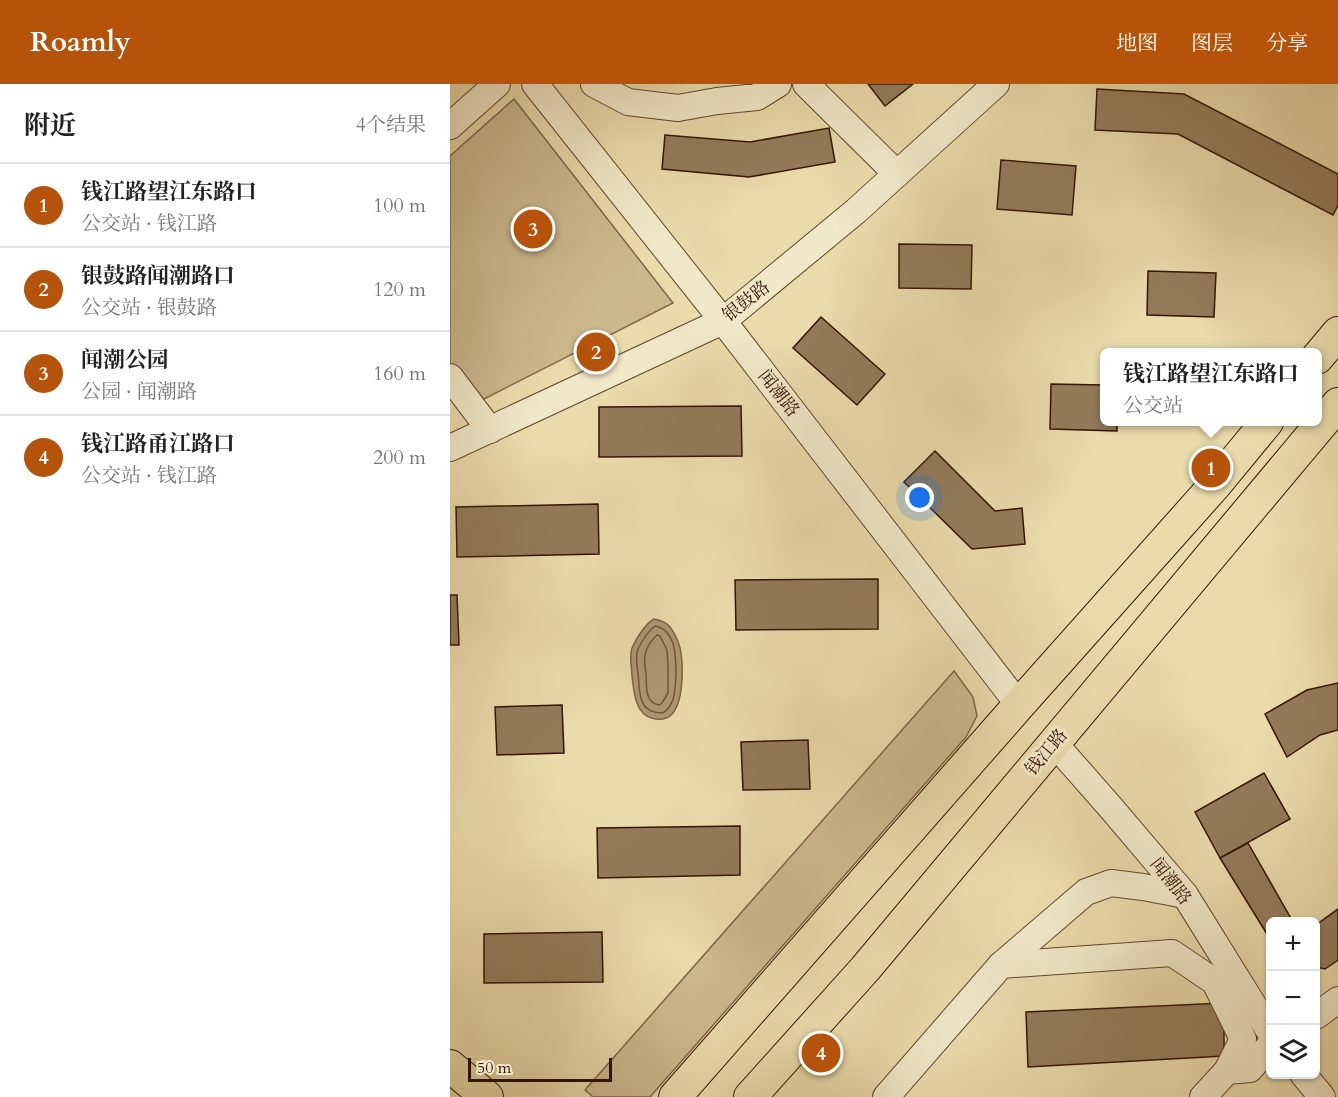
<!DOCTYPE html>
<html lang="zh">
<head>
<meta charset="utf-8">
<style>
	:root { --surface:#fff; --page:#f2f2f2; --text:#222; --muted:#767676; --line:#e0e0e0; --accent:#b45309 }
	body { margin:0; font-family:Cardo,"Noto Serif SC",serif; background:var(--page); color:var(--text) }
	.controls { position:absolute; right:18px; bottom:18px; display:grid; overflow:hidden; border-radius:9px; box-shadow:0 2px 4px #0004 }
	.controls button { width:54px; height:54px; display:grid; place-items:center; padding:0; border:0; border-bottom:2px solid var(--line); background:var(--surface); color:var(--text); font:30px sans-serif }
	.scale { position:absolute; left:18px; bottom:15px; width:144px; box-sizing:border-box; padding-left:6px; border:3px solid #351403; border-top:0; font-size:16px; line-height:21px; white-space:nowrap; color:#351403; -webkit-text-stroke:4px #f1e8c8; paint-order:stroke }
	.you { position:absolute; left:470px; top:414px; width:21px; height:21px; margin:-15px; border:4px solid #fff; border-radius:50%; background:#1a73e8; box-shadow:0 0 0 9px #1a73e833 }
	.badge { display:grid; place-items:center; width:39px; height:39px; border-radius:50%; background:var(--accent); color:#fff; font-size:20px; font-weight:700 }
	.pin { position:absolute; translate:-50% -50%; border:3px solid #fff; box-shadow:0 2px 6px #0006 }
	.popup { position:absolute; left:650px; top:264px; width:222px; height:78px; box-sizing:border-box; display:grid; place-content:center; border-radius:9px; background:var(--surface); filter:drop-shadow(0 2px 4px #0005); font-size:20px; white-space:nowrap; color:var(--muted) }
	.popup b { font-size:22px; color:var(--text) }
	.popup::after { content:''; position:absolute; left:50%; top:100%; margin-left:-12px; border:12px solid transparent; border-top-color:var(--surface) }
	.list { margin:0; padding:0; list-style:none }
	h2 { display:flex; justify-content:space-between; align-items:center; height:78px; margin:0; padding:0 24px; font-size:26px }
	h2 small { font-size:20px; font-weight:400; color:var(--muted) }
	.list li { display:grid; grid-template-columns:39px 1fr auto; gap:18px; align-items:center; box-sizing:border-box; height:84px; padding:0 24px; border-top:2px solid var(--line) }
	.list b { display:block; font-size:22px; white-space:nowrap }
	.list p { margin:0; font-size:20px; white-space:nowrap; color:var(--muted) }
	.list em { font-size:20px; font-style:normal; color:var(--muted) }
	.icon { flex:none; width:33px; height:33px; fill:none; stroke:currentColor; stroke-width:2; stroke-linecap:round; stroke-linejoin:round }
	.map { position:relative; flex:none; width:888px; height:1013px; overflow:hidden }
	header { display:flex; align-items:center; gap:36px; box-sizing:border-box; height:84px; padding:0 30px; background:var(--accent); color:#fff }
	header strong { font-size:28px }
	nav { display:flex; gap:33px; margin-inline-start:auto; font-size:21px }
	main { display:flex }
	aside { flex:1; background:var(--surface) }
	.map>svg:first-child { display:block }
</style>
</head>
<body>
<header>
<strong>Roamly</strong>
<nav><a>地图</a><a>图层</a><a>分享</a></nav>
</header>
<main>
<aside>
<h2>附近<small>4个结果</small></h2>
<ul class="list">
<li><span class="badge">1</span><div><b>钱江路望江东路口</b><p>公交站 · 钱江路</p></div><em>100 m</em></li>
<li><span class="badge">2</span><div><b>银鼓路闻潮路口</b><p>公交站 · 银鼓路</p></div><em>120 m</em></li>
<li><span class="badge">3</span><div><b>闻潮公园</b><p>公园 · 闻潮路</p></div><em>160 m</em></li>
<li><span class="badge">4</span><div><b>钱江路甬江路口</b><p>公交站 · 钱江路</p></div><em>200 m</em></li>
</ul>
</aside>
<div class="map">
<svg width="888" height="1013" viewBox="0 0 888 1013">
	<rect width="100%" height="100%" fill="#eadbaa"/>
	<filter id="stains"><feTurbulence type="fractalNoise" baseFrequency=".00333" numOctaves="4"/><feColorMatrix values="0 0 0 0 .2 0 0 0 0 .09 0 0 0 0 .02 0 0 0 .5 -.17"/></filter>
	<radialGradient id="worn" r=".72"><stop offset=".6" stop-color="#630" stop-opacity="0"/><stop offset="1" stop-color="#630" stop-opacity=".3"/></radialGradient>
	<g fill="#cbb98e" stroke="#806648" stroke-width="1.5">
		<path d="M 64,15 L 223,219 L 30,317 L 0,280 L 0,72 Z"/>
		<path d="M 504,587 L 523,613 L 527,632 L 516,653 L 200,1013 L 143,1013 L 135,1006 Z"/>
	</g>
	<path fill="#ac9771" stroke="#7c6345" stroke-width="1.5" d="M 204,535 C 208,536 213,537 217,540 C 223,545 228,556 230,564 C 234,580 235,632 213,635 C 186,638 184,611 182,592 C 182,583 179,573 182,564 C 186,555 195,540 204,535 Z"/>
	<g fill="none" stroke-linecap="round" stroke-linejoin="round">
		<g stroke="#70563a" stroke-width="1.5">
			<path d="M 205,542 C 226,546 226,573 226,590 C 225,604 226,620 213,629 C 187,629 190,608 188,589 C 187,582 185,572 188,565 C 192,557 198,547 205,542 Z"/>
			<path d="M 207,551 L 210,552 L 217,566 L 218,580 L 218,609 L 212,619 L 209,621 C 194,618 197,602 196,590 C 195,584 194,577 195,571 C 196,564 202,555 207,551 Z"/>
		</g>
	</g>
	<g fill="#937b5a" stroke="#351403" stroke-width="1.5">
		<path d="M 418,0 L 463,0 L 435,22 Z"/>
		<path d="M 647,5 L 734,10 L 888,90 L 888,121 L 883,131 L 728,50 L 645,46 Z"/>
		<path d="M 379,44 L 385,78 L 299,93 L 212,85 L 215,51 L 300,58 Z"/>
		<path d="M 551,76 L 626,82 L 622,131 L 547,125 Z"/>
		<path d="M 449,160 L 522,161 L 521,205 L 449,204 Z"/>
		<path d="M 698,187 L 766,189 L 764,233 L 697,231 Z"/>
		<path d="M 371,233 L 435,290 L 407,321 L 343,264 Z"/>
		<path d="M 601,300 L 654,301 L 654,338 L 667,338 L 667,347 L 600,345 Z"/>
		<path d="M 291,322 L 292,372 L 149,373 L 149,323 Z"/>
		<path d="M 485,367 L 545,427 L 572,424 L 575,460 L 522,465 L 454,398 Z"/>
		<path d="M 148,420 L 149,470 L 7,473 L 6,423 Z"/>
		<path d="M 428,495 L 428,545 L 286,546 L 285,496 Z"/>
		<path d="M 0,511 L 7,511 L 9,561 L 0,561 Z"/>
		<path d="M 888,599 L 888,646 L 870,651 L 837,673 L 815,630 L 857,606 Z"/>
		<path d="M 112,621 L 114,669 L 47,671 L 45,623 Z"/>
		<path d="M 358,656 L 360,705 L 293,706 L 291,658 Z"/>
		<path d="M 814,689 L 840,735 L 770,774 L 745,728 Z"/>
		<path d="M 290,742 L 290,791 L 148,794 L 147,744 Z"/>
		<path d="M 798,759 L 843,838 L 820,838 L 820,855 L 770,774 Z"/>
		<path d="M 888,825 L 888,876 L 875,885 L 866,883 L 866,841 Z"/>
		<path d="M 152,848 L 153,898 L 34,899 L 34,850 Z"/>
		<path d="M 774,919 L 774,972 L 578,983 L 576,928 Z"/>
	</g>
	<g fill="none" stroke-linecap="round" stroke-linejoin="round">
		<defs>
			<g id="minor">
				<path d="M 85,0 L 273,237 L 569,621"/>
				<path d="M 144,0 L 178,18 L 228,24 L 267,17 L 307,13 L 328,0"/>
				<path d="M 356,0 L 447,90"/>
				<path d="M 0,42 L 47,0"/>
				<path d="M 0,293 L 40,346"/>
				<path d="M 0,364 L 273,237 L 406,127 L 546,0"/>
				<path d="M 604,659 L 662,725 L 735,811 L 820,948"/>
				<path d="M 551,881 L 722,869 L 765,898 L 793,955 L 777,987"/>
				<path d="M 866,932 L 888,916"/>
				<path d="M 853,990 L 872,1013"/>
				<path d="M 436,1013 L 551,881 L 636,808 L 661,799 L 693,803 L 735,811"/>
				<path d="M 753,1013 L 777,987 L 800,985 L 820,961"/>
			</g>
			<g id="major">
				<path d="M 867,274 L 888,249"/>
				<path d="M 0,982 L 37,1013"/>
				<path d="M 225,1013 L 569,621 L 765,401 L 817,338"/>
				<path d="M 300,1013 L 415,885 L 888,320"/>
			</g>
		</defs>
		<use href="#minor" stroke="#62462d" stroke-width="28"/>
		<use href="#major" stroke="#351403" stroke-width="34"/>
		<use href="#minor" stroke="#f1e8c8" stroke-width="26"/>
		<use href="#major" stroke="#eadbaa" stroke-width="32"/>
	</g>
	<g text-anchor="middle" stroke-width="6" stroke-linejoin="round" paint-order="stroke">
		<g font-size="18" fill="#351403" stroke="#f1e8c8">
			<text transform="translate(296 217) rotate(-38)" y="6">银鼓路</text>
			<text transform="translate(329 309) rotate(52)" y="6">闻潮路</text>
			<text transform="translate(596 668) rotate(-50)" y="6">钱江路</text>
			<text transform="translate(721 797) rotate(52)" y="6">闻潮路</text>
		</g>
	</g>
	<rect width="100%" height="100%" filter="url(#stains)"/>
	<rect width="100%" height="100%" fill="url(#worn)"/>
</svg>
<div class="controls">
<button>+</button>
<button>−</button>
<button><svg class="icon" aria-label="layers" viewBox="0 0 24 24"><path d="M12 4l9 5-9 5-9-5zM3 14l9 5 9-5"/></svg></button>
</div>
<div class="scale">50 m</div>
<div class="you"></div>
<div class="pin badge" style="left:761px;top:384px">1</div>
<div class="popup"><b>钱江路望江东路口</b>公交站</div>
<div class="pin badge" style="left:146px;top:268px">2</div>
<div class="pin badge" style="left:83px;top:145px">3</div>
<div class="pin badge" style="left:371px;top:969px">4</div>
</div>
</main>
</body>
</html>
